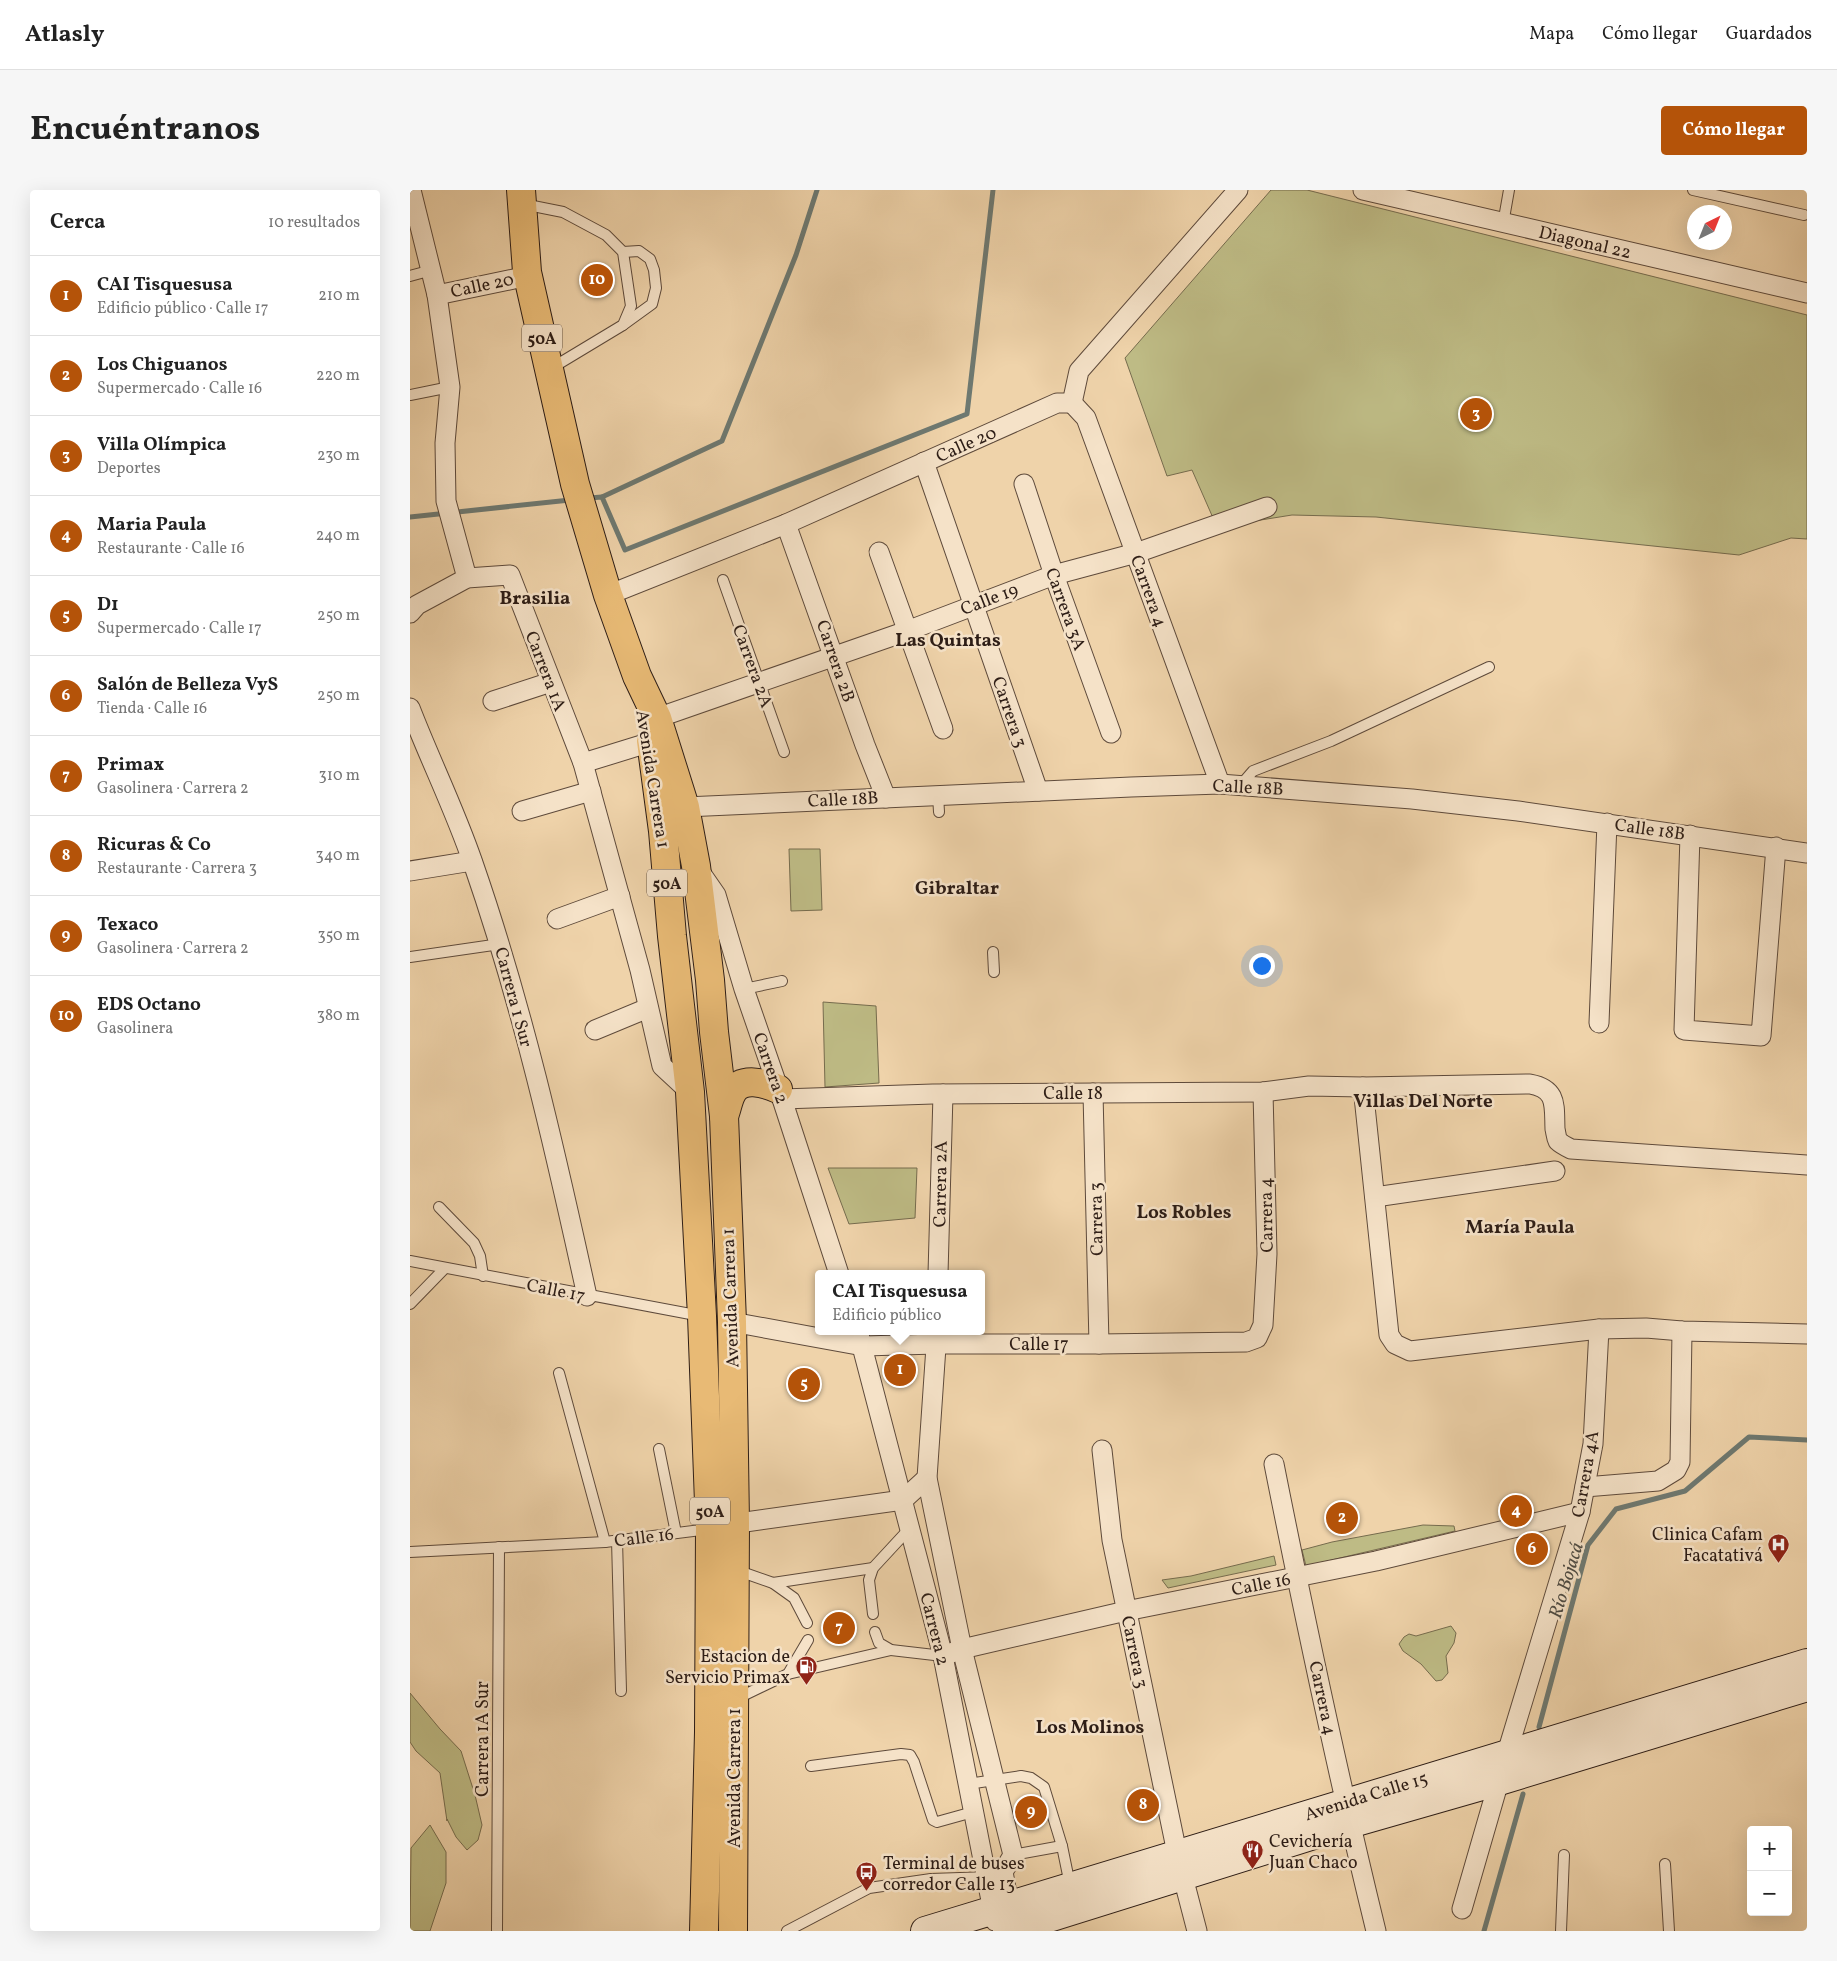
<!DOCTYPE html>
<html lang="es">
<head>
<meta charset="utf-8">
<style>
	:root { --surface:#fff; --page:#f6f6f6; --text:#222; --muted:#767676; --line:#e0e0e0; --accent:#b45309 }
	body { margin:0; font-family:Vollkorn,serif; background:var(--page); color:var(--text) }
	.controls { position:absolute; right:15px; bottom:15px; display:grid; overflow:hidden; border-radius:5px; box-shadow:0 5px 20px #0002 }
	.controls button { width:45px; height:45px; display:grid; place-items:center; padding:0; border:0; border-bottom:1px solid var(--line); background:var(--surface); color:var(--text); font:25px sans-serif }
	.compass { position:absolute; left:1277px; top:15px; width:45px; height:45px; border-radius:50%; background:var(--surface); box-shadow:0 5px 20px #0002; rotate:43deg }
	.you { position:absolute; left:851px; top:775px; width:18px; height:18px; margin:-12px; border:4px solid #fff; border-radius:50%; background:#1a73e8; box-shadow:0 0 0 8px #1a73e833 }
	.badge { display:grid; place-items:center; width:32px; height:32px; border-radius:50%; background:var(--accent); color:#fff; font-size:16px; font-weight:700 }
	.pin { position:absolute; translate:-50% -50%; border:2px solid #fff; box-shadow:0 1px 5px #0006 }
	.popup { position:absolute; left:405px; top:1080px; width:170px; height:65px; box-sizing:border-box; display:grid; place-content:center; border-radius:5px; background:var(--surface); filter:drop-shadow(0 1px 4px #0005); font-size:16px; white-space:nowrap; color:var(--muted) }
	.popup b { font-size:19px; color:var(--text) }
	.popup::after { content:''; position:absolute; left:50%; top:100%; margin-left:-10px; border:10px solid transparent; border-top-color:var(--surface) }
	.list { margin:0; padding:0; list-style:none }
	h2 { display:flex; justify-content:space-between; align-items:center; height:65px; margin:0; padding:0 20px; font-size:21px }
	h2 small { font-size:16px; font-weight:400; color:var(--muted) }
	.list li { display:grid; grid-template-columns:32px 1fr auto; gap:15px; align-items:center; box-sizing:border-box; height:80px; padding:0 20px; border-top:1px solid var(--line) }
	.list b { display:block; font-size:19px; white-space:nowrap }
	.list p { margin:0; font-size:16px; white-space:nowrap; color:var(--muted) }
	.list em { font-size:16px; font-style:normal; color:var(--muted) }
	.map { position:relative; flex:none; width:1397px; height:1741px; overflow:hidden; border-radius:5px }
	header { display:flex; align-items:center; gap:30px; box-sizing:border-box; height:70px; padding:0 25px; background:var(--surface); border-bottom:1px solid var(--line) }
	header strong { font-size:24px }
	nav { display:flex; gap:28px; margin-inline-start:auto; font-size:18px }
	.intro { display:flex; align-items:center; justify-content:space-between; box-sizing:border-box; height:120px; padding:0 30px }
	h1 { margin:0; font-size:35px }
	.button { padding:12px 22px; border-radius:5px; background:var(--accent); color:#fff; font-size:18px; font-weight:700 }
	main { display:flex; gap:30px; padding:0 30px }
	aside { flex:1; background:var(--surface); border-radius:5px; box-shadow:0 5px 20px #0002 }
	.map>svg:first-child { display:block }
</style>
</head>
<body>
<header>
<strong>Atlasly</strong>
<nav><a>Mapa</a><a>Cómo llegar</a><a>Guardados</a></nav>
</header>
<div class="intro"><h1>Encuéntranos</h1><a class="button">Cómo llegar</a></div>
<main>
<aside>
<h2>Cerca<small>10 resultados</small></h2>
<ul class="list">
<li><span class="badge">1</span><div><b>CAI Tisquesusa</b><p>Edificio público · Calle 17</p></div><em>210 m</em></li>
<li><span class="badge">2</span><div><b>Los Chiguanos</b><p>Supermercado · Calle 16</p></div><em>220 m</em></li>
<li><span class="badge">3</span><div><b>Villa Olímpica</b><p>Deportes</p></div><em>230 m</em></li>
<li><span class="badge">4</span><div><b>Maria Paula</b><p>Restaurante · Calle 16</p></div><em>240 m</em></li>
<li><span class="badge">5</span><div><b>D1</b><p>Supermercado · Calle 17</p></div><em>250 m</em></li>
<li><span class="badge">6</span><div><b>Salón de Belleza VyS</b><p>Tienda · Calle 16</p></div><em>250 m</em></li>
<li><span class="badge">7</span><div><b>Primax</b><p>Gasolinera · Carrera 2</p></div><em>310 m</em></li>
<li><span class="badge">8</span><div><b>Ricuras &amp; Co</b><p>Restaurante · Carrera 3</p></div><em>340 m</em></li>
<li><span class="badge">9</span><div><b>Texaco</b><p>Gasolinera · Carrera 2</p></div><em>350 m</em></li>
<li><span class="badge">10</span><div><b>EDS Octano</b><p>Gasolinera</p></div><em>380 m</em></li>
</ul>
</aside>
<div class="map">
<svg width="1397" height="1741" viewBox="0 0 1397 1741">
	<rect width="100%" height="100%" fill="#efd3aa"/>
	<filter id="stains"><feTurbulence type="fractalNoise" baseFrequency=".004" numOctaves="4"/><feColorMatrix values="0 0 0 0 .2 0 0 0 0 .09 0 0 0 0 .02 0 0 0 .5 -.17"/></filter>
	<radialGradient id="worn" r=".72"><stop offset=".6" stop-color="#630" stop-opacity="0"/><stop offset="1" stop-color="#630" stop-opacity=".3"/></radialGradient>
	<g fill="#bebb85" stroke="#766c4e">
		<path d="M 861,0 L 897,0 L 1397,125 L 1397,349 L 1381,348 L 1329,365 L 966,327 L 882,325 L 807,337 L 782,280 L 757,286 L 715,168 Z"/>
		<path d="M 379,659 L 410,659 L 412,720 L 381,721 Z"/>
		<path d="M 413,812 L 466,816 L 469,893 L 415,897 Z"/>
		<path d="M 418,978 L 507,978 L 505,1028 L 439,1034 Z"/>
		<path d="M 1013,1335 L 1044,1336 L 1045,1341 L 896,1376 L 892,1360 L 922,1352 Z"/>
		<path d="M 864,1366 L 866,1375 L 758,1398 L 752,1390 L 781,1386 Z"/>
		<path d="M 1041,1436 L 1046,1443 L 1044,1453 L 1036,1466 L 1038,1483 L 1032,1490 L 1026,1491 L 1011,1474 L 993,1461 L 989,1454 L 994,1447 L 999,1444 L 1006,1446 Z"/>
		<path d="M 0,1503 L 30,1539 L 51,1561 L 65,1605 L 72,1635 L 68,1650 L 57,1660 L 46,1647 L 37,1629 L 37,1631 L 30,1583 L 6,1561 L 0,1552 Z"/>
		<path d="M 20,1635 L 36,1662 L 36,1693 L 20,1741 L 0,1741 L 1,1658 Z"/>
	</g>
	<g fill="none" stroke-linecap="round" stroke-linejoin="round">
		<g stroke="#6e7971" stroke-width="5">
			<path d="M 192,307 L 312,251 L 386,65 L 407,0"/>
			<path d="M 179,308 L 192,307 L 215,360 L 557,224 L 583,0"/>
			<path d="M 0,327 L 160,310"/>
			<path d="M 1129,1537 L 1178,1355 L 1206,1319 L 1275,1301 L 1339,1247 L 1397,1250"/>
			<path d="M 1074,1741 L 1113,1604"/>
		</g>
		<defs>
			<g id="service">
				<path d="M 1283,0 L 1394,25"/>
				<path d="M 113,14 L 153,22 L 196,45 L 213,62 L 221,116 L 213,135 L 140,179"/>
				<path d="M 1093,34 L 1099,0"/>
				<path d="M 0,86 L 22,80"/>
				<path d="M 213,135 L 242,114 L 246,98 L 244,80 L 240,69 L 229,61 L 213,62"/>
				<path d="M 0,205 L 40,197"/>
				<path d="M 313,390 L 374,562"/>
				<path d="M 830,596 L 843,581 L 921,551 L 1079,477"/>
				<path d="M 528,605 L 529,622"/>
				<path d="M 583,762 L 584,782"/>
				<path d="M 0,767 L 90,754"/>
				<path d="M 334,799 L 372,791"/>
				<path d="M 29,1017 L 64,1053 L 70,1066 L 73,1086"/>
				<path d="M 0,1071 L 291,1126"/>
				<path d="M 0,1114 L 35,1078"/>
				<path d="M 149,1183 L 195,1352"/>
				<path d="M 249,1259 L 266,1343"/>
				<path d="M 207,1350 L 211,1501"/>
				<path d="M 0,1362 L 195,1352 L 299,1339"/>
				<path d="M 326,1380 L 363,1393 L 384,1408 L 397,1433"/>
				<path d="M 363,1393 L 463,1378"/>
				<path d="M 463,1424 L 459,1390 L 463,1378 L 500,1338"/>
				<path d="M 465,1442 L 469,1453 L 481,1460 L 533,1466"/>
				<path d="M 378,1484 L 481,1460"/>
				<path d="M 326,1509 L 378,1484 L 398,1450"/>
				<path d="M 401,1576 L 491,1564 L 500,1565 L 504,1572 L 523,1630 L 527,1632 L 563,1622"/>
				<path d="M 558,1594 L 611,1586 L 621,1588 L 634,1597 L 652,1656 L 660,1695"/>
				<path d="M 603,1665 L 652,1656"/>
				<path d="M 1255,1674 L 1259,1741"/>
				<path d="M 87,1741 L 89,1357"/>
				<path d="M 377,1741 L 459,1698 L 521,1689 L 580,1687"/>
				<path d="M 1151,1741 L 1154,1665"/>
			</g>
			<g id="minor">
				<path d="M 1,0 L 27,105 L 40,197 L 35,253 L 36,311 L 57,388"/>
				<path d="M 953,0 L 1397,103"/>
				<path d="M 27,105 L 118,86"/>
				<path d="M 662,213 L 676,228 L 810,594"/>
				<path d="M 662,213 L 669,181 L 828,0"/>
				<path d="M 514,272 L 628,601"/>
				<path d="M 614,294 L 644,385 L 701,543"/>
				<path d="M 376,334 L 455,555 L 476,608"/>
				<path d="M 469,362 L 533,539"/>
				<path d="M 198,405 L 376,334 L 647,213 L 662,213"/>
				<path d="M 0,423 L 7,415 L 57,388 L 100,385 L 173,573 L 230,780 L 252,876 L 280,902"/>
				<path d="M 83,511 L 141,492"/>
				<path d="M 0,518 C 20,570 45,620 63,673 C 112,814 145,960 177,1106"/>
				<path d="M 247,528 L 497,441 L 644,385 L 726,363 L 857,317"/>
				<path d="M 173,573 L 241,552"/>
				<path d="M 275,617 L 721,597 L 810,594 L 1002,609 L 1108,621 L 1397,663"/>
				<path d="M 112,621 L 181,601"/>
				<path d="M 1280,645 L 1274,840 L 1351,846 L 1366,657"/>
				<path d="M 288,679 L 306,705 L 334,799 L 372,909 L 429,1084"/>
				<path d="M 0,681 L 62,671"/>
				<path d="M 147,729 L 210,706"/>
				<path d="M 1189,833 L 1197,633"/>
				<path d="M 185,840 L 238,818"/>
				<path d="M 953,897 L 979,1145 L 985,1154 L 1000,1161 L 1189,1139 L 1236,1138 L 1272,1141 L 1397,1144"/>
				<path d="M 683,903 L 689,1154"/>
				<path d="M 372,909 L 523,904 L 853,902 L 899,896 L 953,897 L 1120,894 C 1148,899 1144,916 1145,939 C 1146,943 1146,947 1148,951 C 1151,954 1157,957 1161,959 L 1397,975"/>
				<path d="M 965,1007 L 1145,981"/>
				<path d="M 528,1084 L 533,904"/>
				<path d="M 322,1132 L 453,1156 L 527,1154 L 689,1154 L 836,1152 L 847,1148 L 853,1135 L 857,1064 L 853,902"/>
				<path d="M 448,1141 L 533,1466 L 585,1731"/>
				<path d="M 527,1142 L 517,1288 L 552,1459 L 603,1665 L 593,1682 L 599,1714 L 606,1725"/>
				<path d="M 692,1260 L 702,1350 L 767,1663"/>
				<path d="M 864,1274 C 895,1430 928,1586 966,1741"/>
				<path d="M 1175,1297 L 1248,1291 L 1266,1280 L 1270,1272 L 1272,1141"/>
				<path d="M 314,1335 L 493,1310 L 517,1288"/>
				<path d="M 533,1466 L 552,1459 L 716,1421 L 966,1371 L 1170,1322"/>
				<path d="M 1097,1563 L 1170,1322 L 1183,1254 L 1189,1139"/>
				<path d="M 773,1687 L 787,1741"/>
				<path d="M 1052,1719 L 1089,1591"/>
			</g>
			<g id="secondary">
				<path d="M 515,1741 L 1397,1473"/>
				<path d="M 597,1741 L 939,1634 L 1089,1591 L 1397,1497"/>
			</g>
			<g id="primary">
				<path d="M 111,0 L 117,82 L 165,294 L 198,405 L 227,486 L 247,528 L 275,617 L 286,676 L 300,790 L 304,842 L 314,926 L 322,1132 L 325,1333 L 323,1741"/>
				<path d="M 241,551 L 253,641 L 262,746 L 280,902 L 292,1126 L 300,1339 L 299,1542 L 294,1741"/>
				<path d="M 314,926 C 317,919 318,910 322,903 C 331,886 355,893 368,899"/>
			</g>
		</defs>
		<use href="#service" stroke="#5e4a3b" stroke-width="12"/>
		<use href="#minor" stroke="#5e4a3b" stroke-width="21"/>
		<use href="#secondary" stroke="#2d1d16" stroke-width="30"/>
		<use href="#primary" stroke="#2d1d16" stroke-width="30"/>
		<use href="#service" stroke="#f5e2c8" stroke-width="10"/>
		<use href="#minor" stroke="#f5e2c8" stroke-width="19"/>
		<use href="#secondary" stroke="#f5e2c8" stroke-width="28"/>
		<use href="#primary" stroke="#e8ba75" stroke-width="28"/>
	</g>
	<defs>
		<symbol id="hospital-pin" viewBox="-11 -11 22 30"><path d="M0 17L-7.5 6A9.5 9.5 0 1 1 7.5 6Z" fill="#8f2418" stroke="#f5e2c8"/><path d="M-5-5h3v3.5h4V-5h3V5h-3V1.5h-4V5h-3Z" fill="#fff"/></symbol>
		<symbol id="fuel-pin" viewBox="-11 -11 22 30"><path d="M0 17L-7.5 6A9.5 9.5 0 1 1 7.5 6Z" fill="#8f2418" stroke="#f5e2c8"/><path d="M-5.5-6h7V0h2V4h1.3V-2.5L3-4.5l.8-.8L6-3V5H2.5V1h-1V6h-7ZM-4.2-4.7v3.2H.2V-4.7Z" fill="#fff"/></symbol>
		<symbol id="restaurant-pin" viewBox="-11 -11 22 30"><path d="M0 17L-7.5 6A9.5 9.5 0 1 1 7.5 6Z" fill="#8f2418" stroke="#f5e2c8"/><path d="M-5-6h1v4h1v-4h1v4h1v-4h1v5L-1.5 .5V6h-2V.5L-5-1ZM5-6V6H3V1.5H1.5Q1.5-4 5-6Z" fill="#fff"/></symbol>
		<symbol id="bus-pin" viewBox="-11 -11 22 30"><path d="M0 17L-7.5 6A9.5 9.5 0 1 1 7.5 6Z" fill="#8f2418" stroke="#f5e2c8"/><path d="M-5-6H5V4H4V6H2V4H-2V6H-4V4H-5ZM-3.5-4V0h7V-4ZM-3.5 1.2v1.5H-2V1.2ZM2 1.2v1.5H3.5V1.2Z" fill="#fff"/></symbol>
	</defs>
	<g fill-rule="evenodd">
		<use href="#hospital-pin" x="1356" y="1342" width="25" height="34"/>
		<use href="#fuel-pin" x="384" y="1464" width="25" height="34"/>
		<use href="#restaurant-pin" x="830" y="1648" width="25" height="34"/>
		<use href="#bus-pin" x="444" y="1670" width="25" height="34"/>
	</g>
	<g text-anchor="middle" stroke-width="5" stroke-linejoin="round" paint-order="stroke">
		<g fill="#f5e2c8" stroke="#69584b" stroke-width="1">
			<rect x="112" y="134.5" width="40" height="27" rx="4"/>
			<rect x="237" y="679.5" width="40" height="27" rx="4"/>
			<rect x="280" y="1307.5" width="40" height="27" rx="4"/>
		</g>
		<g font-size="16" font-weight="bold" fill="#2d1d16">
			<text x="132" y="154">50A</text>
			<text x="257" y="699">50A</text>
			<text x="300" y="1327">50A</text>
		</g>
		<g font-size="18" fill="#2d1d16" stroke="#f5e2c8">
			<text transform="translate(1175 52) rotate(13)" y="6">Diagonal 22</text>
			<text transform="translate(72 95) rotate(-12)" y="6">Calle 20</text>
			<text transform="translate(556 254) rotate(-24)" y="6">Calle 20</text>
			<text transform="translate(739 401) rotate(70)" y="6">Carrera 4</text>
			<text transform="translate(579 409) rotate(-21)" y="6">Calle 19</text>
			<text transform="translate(656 419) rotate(70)" y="6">Carrera 3A</text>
			<text transform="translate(426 471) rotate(71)" y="6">Carrera 2B</text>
			<text transform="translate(343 476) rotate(70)" y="6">Carrera 2A</text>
			<text transform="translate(136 481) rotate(69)" y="6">Carrera 1A</text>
			<text transform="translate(600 522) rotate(71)" y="6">Carrera 3</text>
			<text transform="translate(243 589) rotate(81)" y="6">Avenida Carrera 1</text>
			<text transform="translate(838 597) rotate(3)" y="6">Calle 18B</text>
			<text transform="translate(433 609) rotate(-3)" y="6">Calle 18B</text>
			<text transform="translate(1240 639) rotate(8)" y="6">Calle 18B</text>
			<text transform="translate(104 807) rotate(75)" y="6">Carrera 1 Sur</text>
			<text transform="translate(361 878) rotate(71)" y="6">Carrera 2</text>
			<text x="663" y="909">Calle 18</text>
			<text transform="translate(530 994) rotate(-89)" y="6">Carrera 2A</text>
			<text transform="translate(856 1025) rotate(-91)" y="6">Carrera 4</text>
			<text transform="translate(686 1029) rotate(-91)" y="6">Carrera 3</text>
			<text transform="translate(146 1100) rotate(11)" y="6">Calle 17</text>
			<text transform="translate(320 1108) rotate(-92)" y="6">Avenida Carrera 1</text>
			<text x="629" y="1160">Calle 17</text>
			<text transform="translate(1175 1284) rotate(-80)" y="6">Carrera 4A</text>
			<text transform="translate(234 1347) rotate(-7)" y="6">Calle 16</text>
			<text transform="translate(851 1394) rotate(-11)" y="6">Calle 16</text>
			<text transform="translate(525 1439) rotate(76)" y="6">Carrera 2</text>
			<text transform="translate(725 1462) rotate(78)" y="6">Carrera 3</text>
			<text transform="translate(913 1508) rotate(78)" y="6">Carrera 4</text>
			<text transform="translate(72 1549) rotate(-90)" y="6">Carrera 1A Sur</text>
			<text transform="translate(324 1588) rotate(-90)" y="6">Avenida Carrera 1</text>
			<text transform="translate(956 1606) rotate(-17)" y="6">Avenida Calle 15</text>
		</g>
		<g font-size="18" fill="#2d1d16" stroke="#f5e2c8" text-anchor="end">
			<text x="1353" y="1350">Clinica Cafam<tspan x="1353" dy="21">Facatativá</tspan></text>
			<text x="380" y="1472">Estacion de<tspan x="380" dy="21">Servicio Primax</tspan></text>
			<text x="859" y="1657" text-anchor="start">Cevichería<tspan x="859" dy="21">Juan Chaco</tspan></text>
			<text x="473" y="1679" text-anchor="start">Terminal de buses<tspan x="473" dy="21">corredor Calle 13</tspan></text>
		</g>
		<g font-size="19" font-weight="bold" fill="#2d1d16" stroke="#f5e2c8">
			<text x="125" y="414">Brasilia</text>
			<text x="538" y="456">Las Quintas</text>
			<text x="547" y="704">Gibraltar</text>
			<text x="1013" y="917">Villas Del Norte</text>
			<text x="774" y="1028">Los Robles</text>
			<text x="1110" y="1043">María Paula</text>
			<text x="680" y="1543">Los Molinos</text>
		</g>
		<g font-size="19" font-style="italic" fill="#4e4b43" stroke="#f5e2c8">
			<text transform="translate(1155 1390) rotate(-73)" y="7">Río Bojacá</text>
		</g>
	</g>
	<rect width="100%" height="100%" filter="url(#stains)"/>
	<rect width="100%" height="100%" fill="url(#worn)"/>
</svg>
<div class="controls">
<button>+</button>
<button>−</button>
</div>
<svg class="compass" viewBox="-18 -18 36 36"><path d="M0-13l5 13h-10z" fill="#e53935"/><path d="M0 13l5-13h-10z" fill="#767676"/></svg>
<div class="you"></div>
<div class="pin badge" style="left:490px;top:1180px">1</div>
<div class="popup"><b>CAI Tisquesusa</b>Edificio público</div>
<div class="pin badge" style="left:932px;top:1328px">2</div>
<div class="pin badge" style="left:1066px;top:224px">3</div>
<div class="pin badge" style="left:1106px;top:1321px">4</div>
<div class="pin badge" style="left:394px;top:1194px">5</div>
<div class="pin badge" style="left:1122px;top:1359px">6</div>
<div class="pin badge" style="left:429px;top:1438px">7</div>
<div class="pin badge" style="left:733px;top:1615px">8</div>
<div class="pin badge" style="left:621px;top:1622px">9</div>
<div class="pin badge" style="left:187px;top:90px">10</div>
</div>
</main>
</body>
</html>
